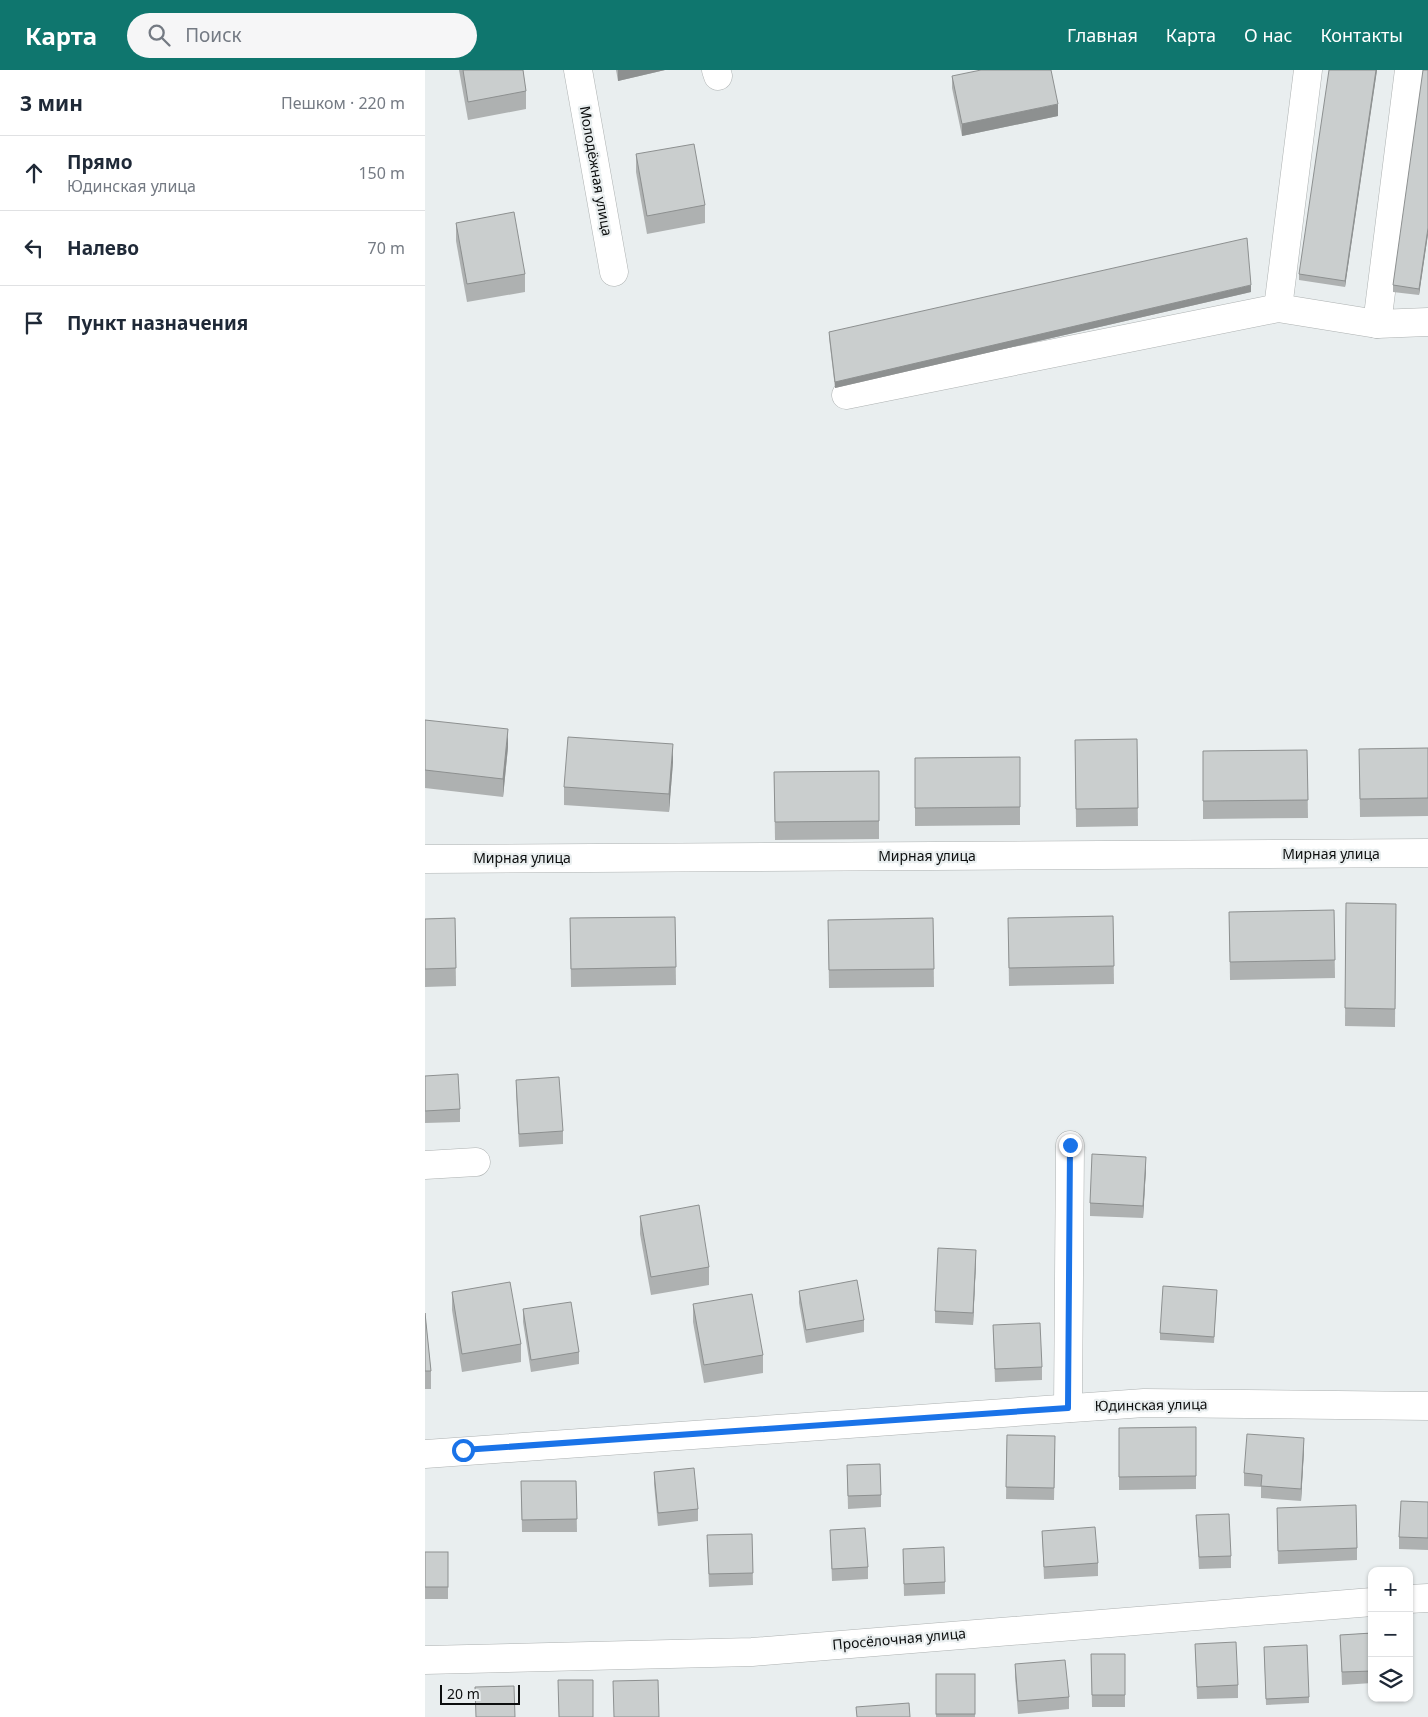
<!DOCTYPE html>
<html lang="ru">
<head>
<meta charset="utf-8">
<style>
	:root { --surface:#fff; --page:#f6f6f7; --text:#1f2937; --muted:#747a83; --line:#e0e1e3; --accent:#0f766e }
	body { margin:0; font-family:"Noto Sans",sans-serif; background:var(--page); color:var(--text) }
	.controls { position:absolute; right:15px; bottom:15px; display:grid; overflow:hidden; border-radius:10px; box-shadow:0 1px 4px #0004 }
	.controls button { width:45px; height:45px; display:grid; place-items:center; padding:0; border:0; border-bottom:1px solid var(--line); background:var(--surface); color:var(--text); font:25px sans-serif }
	.scale { position:absolute; left:15px; bottom:12px; width:80px; box-sizing:border-box; padding-left:5px; border:2px solid #0c0e0e; border-top:0; font-size:14px; line-height:18px; white-space:nowrap; color:#0c0e0e; -webkit-text-stroke:4px #e9eeef; paint-order:stroke }
	.stop { position:absolute; width:15px; height:15px; margin:-11px; border:4px solid #1a73e8; border-radius:50%; background:#fff }
	.stop.end { background:#1a73e8; border-color:#fff; box-shadow:0 1px 5px #0008 }
	.list { margin:0; padding:0; list-style:none }
	h2 { display:flex; justify-content:space-between; align-items:center; height:65px; margin:0; padding:0 20px; font-size:21px }
	h2 small { font-size:16px; font-weight:400; color:var(--muted) }
	.list li { display:grid; grid-template-columns:32px 1fr auto; gap:15px; align-items:center; box-sizing:border-box; height:75px; padding:0 20px; border-top:1px solid var(--line) }
	.list b { display:block; font-size:19px; white-space:nowrap }
	.list p { margin:0; font-size:16px; white-space:nowrap; color:var(--muted) }
	.list em { font-size:16px; font-style:normal; color:var(--muted) }
	.icon { flex:none; width:28px; height:28px; fill:none; stroke:currentColor; stroke-width:2; stroke-linecap:round; stroke-linejoin:round }
	.map { position:relative; flex:none; width:1003px; height:1647px; overflow:hidden }
	header { display:flex; align-items:center; gap:30px; box-sizing:border-box; height:70px; padding:0 25px; background:var(--accent); color:#fff }
	header strong { font-size:24px }
	nav { display:flex; gap:28px; margin-inline-start:auto; font-size:18px }
	.search { width:350px; height:45px; background:var(--page); display:flex; align-items:center; gap:12px; box-sizing:border-box; padding:0 18px; border-radius:28px; color:var(--muted); font-size:19px }
	main { display:flex }
	aside { flex:1; background:var(--surface) }
	.map>svg:first-child { display:block }
</style>
</head>
<body>
<header>
<strong>Карта</strong>
<div class="search"><svg class="icon" aria-label="search" viewBox="0 0 24 24"><circle cx="10" cy="10" r="6"/><path d="M15 15l6 6"/></svg>Поиск</div>
<nav><a>Главная</a><a>Карта</a><a>О нас</a><a>Контакты</a></nav>
</header>
<main>
<aside>
<h2>3 мин<small>Пешком · 220 m</small></h2>
<ul class="list">
<li><svg class="icon" aria-label="ahead" viewBox="0 0 24 24"><path d="M12 20V5M6 11l6-6 6 6"/></svg><div><b>Прямо</b><p>Юдинская улица</p></div><em>150 m</em></li>
<li><svg class="icon" aria-label="left" viewBox="0 0 24 24"><path d="M17 20v-9H6M10 6l-5 5 5 5"/></svg><div><b>Налево</b></div><em>70 m</em></li>
<li><svg class="icon" aria-label="arrive" viewBox="0 0 24 24"><path d="M6 21V4h12l-3 4 3 4H6"/></svg><div><b>Пункт назначения</b></div></li>
</ul>
</aside>
<div class="map">
<svg width="1003" height="1647" viewBox="0 0 1003 1647">
	<rect width="100%" height="100%" fill="#e9eeef"/>
	<g fill="none" stroke-linecap="round" stroke-linejoin="round">
		<defs>
			<g id="minor">
				<path d="M 153,0 L 189,202"/>
				<path d="M 291,0 L 293,6"/>
				<path d="M 883,0 L 853,238 L 952,254 L 984,0"/>
				<path d="M 952,254 L 1003,252"/>
				<path d="M 421,325 L 853,238"/>
				<path d="M 0,789 L 1003,783"/>
				<path d="M 0,1095 L 51,1092"/>
				<path d="M 643,1338 L 645,1075"/>
				<path d="M 0,1384 L 719,1333 L 1003,1336"/>
				<path d="M 984,1529 L 1003,1528"/>
				<path d="M 0,1590 L 327,1582 L 947,1532"/>
			</g>
		</defs>
		<use href="#minor" stroke="#adb1b1" stroke-width="29"/>
		<use href="#minor" stroke="#fff" stroke-width="28"/>
	</g>
	<g fill="#aeb1b1">
		<path d="M 34,0 L 98,0 L 101,21 L 101,39 L 43,50 Z"/>
		<path d="M 191,0 L 240,0 L 193,11 Z"/>
		<path d="M 952,0 L 920,217 L 874,210 L 874,204 Z"/>
		<path d="M 1003,0 L 1003,164 L 994,225 L 968,222 L 968,215 Z"/>
		<path d="M 527,6 L 633,46 L 537,66 L 527,18 Z"/>
		<path d="M 211,84 L 280,135 L 280,153 L 222,164 L 211,102 Z"/>
		<path d="M 31,153 L 100,204 L 100,222 L 42,232 L 31,171 Z"/>
		<path d="M 826,222 L 410,318 L 404,268 L 404,262 Z"/>
		<path d="M 0,650 L 83,677 L 78,727 L 0,718 Z"/>
		<path d="M 712,669 L 713,756 L 651,757 L 650,670 Z"/>
		<path d="M 1003,678 L 1003,746 L 935,747 L 934,679 Z"/>
		<path d="M 882,680 L 883,748 L 778,749 L 778,681 Z"/>
		<path d="M 595,687 L 595,755 L 490,756 L 490,688 Z"/>
		<path d="M 248,692 L 244,742 L 139,735 L 139,717 Z"/>
		<path d="M 454,701 L 454,769 L 350,770 L 349,702 Z"/>
		<path d="M 921,833 L 971,834 L 970,957 L 920,956 Z"/>
		<path d="M 909,840 L 910,908 L 805,910 L 804,842 Z"/>
		<path d="M 688,846 L 689,914 L 584,916 L 583,848 Z"/>
		<path d="M 250,847 L 251,915 L 146,917 L 145,848 Z"/>
		<path d="M 30,848 L 31,916 L 0,917 L 0,849 Z"/>
		<path d="M 508,848 L 509,917 L 404,918 L 403,850 Z"/>
		<path d="M 0,1006 L 35,1039 L 35,1052 L 0,1053 Z"/>
		<path d="M 91,1010 L 138,1061 L 138,1074 L 94,1077 L 91,1022 Z"/>
		<path d="M 721,1099 L 718,1148 L 665,1146 L 665,1133 Z"/>
		<path d="M 215,1146 L 284,1197 L 284,1215 L 226,1225 L 215,1164 Z"/>
		<path d="M 551,1192 L 548,1255 L 510,1253 L 510,1241 Z"/>
		<path d="M 792,1220 L 789,1273 L 735,1270 L 735,1263 Z"/>
		<path d="M 374,1221 L 439,1250 L 439,1262 L 381,1273 L 374,1233 Z"/>
		<path d="M 27,1222 L 96,1274 L 96,1292 L 37,1302 L 27,1240 Z"/>
		<path d="M 268,1234 L 338,1285 L 338,1303 L 279,1313 L 268,1252 Z"/>
		<path d="M 98,1239 L 154,1282 L 154,1294 L 106,1302 L 98,1252 Z"/>
		<path d="M 0,1243 L 6,1301 L 6,1319 L 0,1319 Z"/>
		<path d="M 568,1255 L 617,1297 L 617,1310 L 570,1312 Z"/>
		<path d="M 771,1357 L 771,1419 L 694,1420 L 694,1358 Z"/>
		<path d="M 582,1365 L 630,1379 L 629,1430 L 581,1429 Z"/>
		<path d="M 879,1380 L 876,1431 L 836,1428 L 836,1417 L 819,1416 L 819,1403 Z"/>
		<path d="M 422,1395 L 456,1425 L 456,1437 L 423,1439 Z"/>
		<path d="M 229,1402 L 273,1439 L 273,1451 L 233,1456 L 229,1414 Z"/>
		<path d="M 96,1411 L 151,1411 L 152,1462 L 97,1462 Z"/>
		<path d="M 1003,1432 L 1003,1480 L 974,1479 L 974,1467 Z"/>
		<path d="M 852,1438 L 932,1478 L 932,1490 L 853,1494 Z"/>
		<path d="M 771,1445 L 806,1486 L 806,1498 L 774,1499 Z"/>
		<path d="M 405,1460 L 443,1497 L 443,1509 L 407,1511 Z"/>
		<path d="M 617,1461 L 673,1493 L 673,1506 L 619,1509 Z"/>
		<path d="M 327,1464 L 328,1515 L 284,1517 L 282,1465 Z"/>
		<path d="M 478,1479 L 520,1512 L 520,1524 L 479,1526 Z"/>
		<rect x="0" y="1482" width="23" height="47"/>
		<path d="M 947,1563 L 947,1613 L 917,1615 L 915,1565 Z"/>
		<path d="M 770,1574 L 813,1615 L 813,1628 L 772,1629 Z"/>
		<path d="M 839,1577 L 884,1627 L 884,1633 L 841,1635 Z"/>
		<path d="M 666,1584 L 700,1584 L 700,1637 L 667,1637 Z"/>
		<path d="M 590,1594 L 644,1627 L 644,1639 L 593,1644 L 590,1607 Z"/>
		<rect x="511" y="1604" width="39" height="43"/>
	</g>
	<g fill="#8d9090">
		<path d="M 193,0 L 240,0 L 193,11 Z"/>
		<path d="M 951,0 L 952,0 L 920,217 L 920,211 Z"/>
		<path d="M 633,34 L 633,46 L 537,66 L 537,54 Z"/>
		<path d="M 1003,158 L 1003,164 L 994,225 L 994,219 Z"/>
		<path d="M 826,215 L 826,222 L 410,318 L 410,312 Z"/>
		<path d="M 83,659 L 83,677 L 78,727 L 78,709 Z"/>
		<path d="M 248,674 L 248,692 L 244,742 L 244,724 Z"/>
		<path d="M 721,1087 L 721,1099 L 718,1148 L 718,1136 Z"/>
		<path d="M 551,1180 L 551,1192 L 548,1255 L 548,1243 Z"/>
		<path d="M 879,1368 L 879,1380 L 876,1431 L 876,1419 Z"/>
	</g>
	<g fill="#cacece" stroke="#8d9090">
		<path d="M 38,0 L 98,0 L 101,21 L 43,32 Z"/>
		<path d="M 556,0 L 626,0 L 633,34 L 537,54 L 527,6 Z"/>
		<path d="M 904,0 L 951,0 L 920,211 L 874,204 Z"/>
		<path d="M 998,0 L 1003,0 L 1003,158 L 994,219 L 968,215 Z"/>
		<path d="M 269,74 L 280,135 L 222,146 L 211,84 Z"/>
		<path d="M 89,142 L 100,204 L 42,214 L 31,153 Z"/>
		<path d="M 822,168 L 826,215 L 410,312 L 404,262 Z"/>
		<path d="M 0,650 L 83,659 L 78,709 L 0,700 Z"/>
		<path d="M 143,667 L 248,674 L 244,724 L 139,717 Z"/>
		<path d="M 712,669 L 713,738 L 651,739 L 650,670 Z"/>
		<path d="M 1003,678 L 1003,728 L 935,729 L 934,679 Z"/>
		<path d="M 882,680 L 883,730 L 778,731 L 778,681 Z"/>
		<path d="M 595,687 L 595,737 L 490,738 L 490,688 Z"/>
		<path d="M 454,701 L 454,751 L 350,752 L 349,702 Z"/>
		<path d="M 921,833 L 971,834 L 970,939 L 920,938 Z"/>
		<path d="M 909,840 L 910,890 L 805,892 L 804,842 Z"/>
		<path d="M 688,846 L 689,896 L 584,898 L 583,848 Z"/>
		<path d="M 250,847 L 251,897 L 146,899 L 145,848 Z"/>
		<path d="M 30,848 L 31,898 L 0,899 L 0,849 Z"/>
		<path d="M 508,848 L 509,899 L 404,900 L 403,850 Z"/>
		<path d="M 33,1004 L 35,1039 L 0,1041 L 0,1006 Z"/>
		<path d="M 134,1007 L 138,1061 L 94,1064 L 91,1010 Z"/>
		<path d="M 667,1084 L 721,1087 L 718,1136 L 665,1133 Z"/>
		<path d="M 274,1135 L 284,1197 L 226,1207 L 215,1146 Z"/>
		<path d="M 513,1178 L 551,1180 L 548,1243 L 510,1241 Z"/>
		<path d="M 432,1210 L 439,1250 L 381,1260 L 374,1221 Z"/>
		<path d="M 85,1212 L 96,1274 L 37,1284 L 27,1222 Z"/>
		<path d="M 738,1216 L 792,1220 L 789,1267 L 735,1263 Z"/>
		<path d="M 327,1224 L 338,1285 L 279,1295 L 268,1234 Z"/>
		<path d="M 146,1232 L 154,1282 L 106,1290 L 98,1239 Z"/>
		<path d="M 0,1243 L 6,1301 L 0,1301 Z"/>
		<path d="M 615,1253 L 617,1297 L 570,1299 L 568,1255 Z"/>
		<path d="M 771,1357 L 771,1406 L 694,1407 L 694,1358 Z"/>
		<path d="M 822,1364 L 879,1368 L 876,1419 L 836,1416 L 837,1405 L 819,1403 Z"/>
		<path d="M 582,1365 L 630,1366 L 629,1418 L 581,1417 Z"/>
		<path d="M 455,1394 L 456,1425 L 423,1426 L 422,1395 Z"/>
		<path d="M 269,1398 L 273,1439 L 233,1443 L 229,1402 Z"/>
		<path d="M 96,1411 L 151,1411 L 152,1449 L 97,1450 Z"/>
		<path d="M 976,1431 L 1003,1432 L 1003,1468 L 974,1467 Z"/>
		<path d="M 931,1435 L 932,1478 L 853,1481 L 852,1438 Z"/>
		<path d="M 804,1444 L 806,1486 L 774,1487 L 771,1445 Z"/>
		<path d="M 670,1457 L 673,1493 L 619,1497 L 617,1461 Z"/>
		<path d="M 440,1458 L 443,1497 L 407,1499 L 405,1460 Z"/>
		<path d="M 327,1464 L 328,1503 L 284,1504 L 282,1465 Z"/>
		<path d="M 519,1477 L 520,1512 L 479,1514 L 478,1479 Z"/>
		<rect x="0" y="1482" width="23" height="35"/>
		<path d="M 947,1563 L 947,1601 L 917,1602 L 915,1565 Z"/>
		<path d="M 811,1572 L 813,1615 L 772,1617 L 770,1574 Z"/>
		<path d="M 882,1575 L 884,1627 L 841,1629 L 839,1577 Z"/>
		<path d="M 666,1584 L 700,1584 L 700,1625 L 667,1625 Z"/>
		<path d="M 640,1590 L 644,1627 L 593,1631 L 590,1594 Z"/>
		<rect x="511" y="1604" width="39" height="40"/>
		<path d="M 133,1610 L 168,1610 L 168,1647 L 134,1647 Z"/>
		<path d="M 233,1610 L 234,1647 L 189,1647 L 188,1611 Z"/>
		<path d="M 89,1616 L 90,1647 L 51,1647 L 50,1617 Z"/>
		<path d="M 484,1633 L 485,1647 L 432,1647 L 431,1637 Z"/>
	</g>
	<g fill="none" stroke-linecap="round" stroke-linejoin="round">
		<path stroke="#1a73e8" stroke-width="6" d="M 38,1380 L 643,1338 L 645,1075"/>
	</g>
	<g text-anchor="middle" stroke-width="4.5" stroke-linejoin="round" paint-order="stroke">
		<g font-size="14" fill="#0c0e0e" stroke="#e9eeef">
			<text transform="translate(171 101) rotate(80)" y="5">Молодёжная улица</text>
			<text x="906" y="789">Мирная улица</text>
			<text x="502" y="791">Мирная улица</text>
			<text x="97" y="793">Мирная улица</text>
			<text transform="translate(726 1335) rotate(-1)" y="5">Юдинская улица</text>
			<text transform="translate(474 1569) rotate(-5)" y="5">Просёлочная улица</text>
		</g>
	</g>
</svg>
<div class="controls">
<button>+</button>
<button>−</button>
<button><svg class="icon" aria-label="layers" viewBox="0 0 24 24"><path d="M12 4l9 5-9 5-9-5zM3 14l9 5 9-5"/></svg></button>
</div>
<div class="scale">20 m</div>
<div class="stop" style="left:38px;top:1380px"></div>
<div class="stop end" style="left:645px;top:1075px"></div>
</div>
</main>
</body>
</html>
